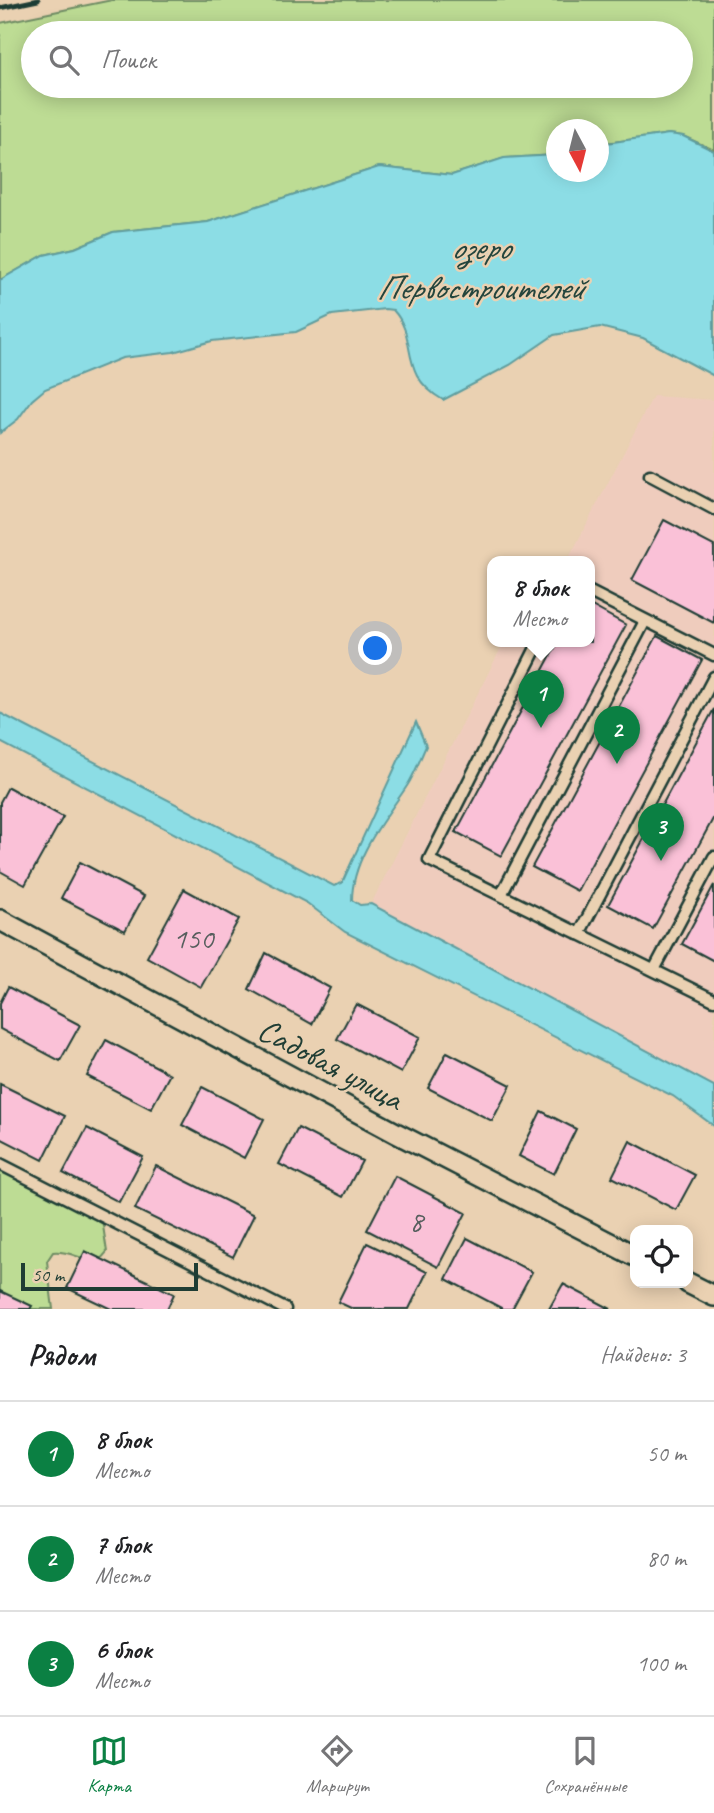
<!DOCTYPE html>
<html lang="ru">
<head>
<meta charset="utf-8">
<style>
	:root { --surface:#fff; --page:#f2f2f2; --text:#202124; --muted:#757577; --line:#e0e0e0; --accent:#0b8043 }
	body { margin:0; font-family:Caveat,sans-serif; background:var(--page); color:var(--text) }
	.controls { position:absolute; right:21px; bottom:21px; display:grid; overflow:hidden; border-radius:14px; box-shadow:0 4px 18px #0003 }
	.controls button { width:63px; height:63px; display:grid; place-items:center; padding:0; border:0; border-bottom:2px solid var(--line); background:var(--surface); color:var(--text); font:35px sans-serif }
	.compass { position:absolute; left:546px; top:119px; width:63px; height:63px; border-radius:50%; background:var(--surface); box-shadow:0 4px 18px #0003; rotate:173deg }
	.scale { position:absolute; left:21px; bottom:18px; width:177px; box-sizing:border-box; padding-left:7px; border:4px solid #1f3d34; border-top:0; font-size:19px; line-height:24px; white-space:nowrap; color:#1f3d34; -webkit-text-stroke:5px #ead1b2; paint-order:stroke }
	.you { position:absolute; left:376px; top:649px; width:24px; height:24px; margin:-18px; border:5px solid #fff; border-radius:50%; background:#1a73e8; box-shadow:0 0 0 10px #1a73e833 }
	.badge { display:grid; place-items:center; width:46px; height:46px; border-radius:50%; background:var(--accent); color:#fff; font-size:23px; font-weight:700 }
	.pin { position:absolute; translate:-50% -58px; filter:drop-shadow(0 2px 4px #0008) }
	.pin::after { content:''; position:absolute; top:37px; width:24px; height:21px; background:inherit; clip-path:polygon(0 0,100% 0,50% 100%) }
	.popup { position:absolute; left:487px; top:556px; width:108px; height:91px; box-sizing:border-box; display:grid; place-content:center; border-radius:14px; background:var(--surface); filter:drop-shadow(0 2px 5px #0005); font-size:23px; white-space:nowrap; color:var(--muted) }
	.popup b { font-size:26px; color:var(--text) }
	.popup::after { content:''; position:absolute; left:50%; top:100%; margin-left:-14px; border:14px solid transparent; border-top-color:var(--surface) }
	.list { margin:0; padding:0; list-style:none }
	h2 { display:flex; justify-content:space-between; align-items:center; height:91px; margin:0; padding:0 28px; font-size:30px }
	h2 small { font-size:23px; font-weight:400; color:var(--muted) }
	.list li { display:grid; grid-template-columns:46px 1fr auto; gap:21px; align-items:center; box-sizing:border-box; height:105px; padding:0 28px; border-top:2px solid var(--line) }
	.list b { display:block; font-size:26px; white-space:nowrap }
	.list p { margin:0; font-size:23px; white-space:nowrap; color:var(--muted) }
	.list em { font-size:23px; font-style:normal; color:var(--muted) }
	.icon { flex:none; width:38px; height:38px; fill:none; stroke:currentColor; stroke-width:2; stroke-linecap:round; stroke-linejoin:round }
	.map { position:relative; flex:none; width:714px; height:1309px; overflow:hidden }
	.search { position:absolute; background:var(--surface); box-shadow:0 4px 18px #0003; left:21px; right:21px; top:21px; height:77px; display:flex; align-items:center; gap:18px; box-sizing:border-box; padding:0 24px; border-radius:38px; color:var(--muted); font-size:26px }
	.sheet { height:406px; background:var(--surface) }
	nav { display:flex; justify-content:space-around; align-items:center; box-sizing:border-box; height:98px; border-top:2px solid var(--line); background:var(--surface); font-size:19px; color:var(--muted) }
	nav a { display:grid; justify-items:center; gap:4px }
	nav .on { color:var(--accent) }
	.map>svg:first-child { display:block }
</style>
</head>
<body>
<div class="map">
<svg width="714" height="1309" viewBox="0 0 714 1309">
	<rect width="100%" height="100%" fill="#ead1b2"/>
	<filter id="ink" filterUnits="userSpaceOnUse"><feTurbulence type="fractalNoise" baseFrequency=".0143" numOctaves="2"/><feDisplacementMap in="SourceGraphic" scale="14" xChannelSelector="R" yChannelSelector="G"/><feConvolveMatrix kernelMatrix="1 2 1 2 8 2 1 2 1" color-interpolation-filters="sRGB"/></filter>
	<g filter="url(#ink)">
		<path fill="#efccbd" d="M 653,396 L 714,400 L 714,1086 L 371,904 L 504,642 L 590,642 L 590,562 L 545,562 L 568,560 Z"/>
		<g fill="#bddc94" stroke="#6e8c64" stroke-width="2" fill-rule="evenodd">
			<path d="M 112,0 L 714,0 L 714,150 L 683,136 L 669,134 L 599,144 L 598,130 L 556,130 L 556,155 L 505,158 L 452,175 L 379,167 L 208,222 L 113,232 L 75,248 L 44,255 L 0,280 L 0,23 ZM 33,33 L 681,33 L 681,86 L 33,86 Z"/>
			<path d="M 0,1167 L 18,1179 L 102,1219 L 107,1252 L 100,1260 C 81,1262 71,1250 53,1252 L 47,1261 L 53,1309 L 0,1309 Z"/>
		</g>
		<g fill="#8cdde5" stroke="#609d9e" stroke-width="2">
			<path d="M 669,134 L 683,136 L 714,151 L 714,376 L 643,338 L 600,327 L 554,335 L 510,365 L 443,400 C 396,373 420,339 393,310 L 385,309 L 332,315 L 296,332 L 212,341 L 173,352 L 122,358 L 45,389 L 32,400 L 18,419 L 0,433 L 0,280 L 44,255 L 75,248 L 113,232 L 208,222 L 379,167 L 452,175 L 504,158 L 556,155 L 556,172 L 598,172 L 599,144 Z"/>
			<path d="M 0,713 L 334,886 L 342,883 L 416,722 L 426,746 C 420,759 415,774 407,786 C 385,819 352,858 352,900 L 360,905 L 371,904 L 714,1086 L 714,1126 L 673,1096 L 345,932 L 307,903 L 0,742 Z"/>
		</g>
		<g fill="#fac1d7" stroke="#1f3d34" stroke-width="2">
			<path d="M 664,520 L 714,546 L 714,623 L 632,580 Z"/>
			<path d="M 590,605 L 626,625 L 501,856 L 456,832 L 558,642 L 590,642 Z"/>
			<path d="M 657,636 L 702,660 L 577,891 L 532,867 Z"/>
			<path d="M 714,709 L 714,817 L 653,929 L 608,905 Z"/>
			<path d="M 8,787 L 63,817 L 25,885 L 0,871 L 0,802 Z"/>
			<path d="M 80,862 L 144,896 L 125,931 L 61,898 Z"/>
			<path d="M 714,885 L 714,961 L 682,944 Z"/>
			<path d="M 184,889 L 239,919 L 201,987 L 147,957 Z"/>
			<path d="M 266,953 L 330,988 L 312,1024 L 249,989 Z"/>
			<path d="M 8,987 L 80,1025 L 60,1061 L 0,1029 L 0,1003 Z"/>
			<path d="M 356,1004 L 420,1037 L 401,1073 L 337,1039 Z"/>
			<path d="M 106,1040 L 170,1074 L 151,1109 L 87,1076 Z"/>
			<path d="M 447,1052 L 511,1085 L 492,1121 L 428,1088 Z"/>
			<path d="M 0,1084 L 65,1116 L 43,1160 L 0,1138 Z"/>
			<path d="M 202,1087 L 264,1119 L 244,1158 L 182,1125 Z"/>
			<path d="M 541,1111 L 576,1129 L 554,1174 L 519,1156 Z"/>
			<path d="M 87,1128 L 143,1157 L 119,1202 L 63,1173 Z"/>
			<path d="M 298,1128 L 362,1161 L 343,1197 L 279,1164 Z"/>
			<path d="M 630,1141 L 695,1175 L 676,1210 L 612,1177 Z"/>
			<path d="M 156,1166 L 254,1215 L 233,1257 L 135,1209 Z"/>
			<path d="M 395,1176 L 466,1213 L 438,1267 L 367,1230 Z"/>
			<path d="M 467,1238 L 532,1272 L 512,1309 L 503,1309 L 446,1279 Z"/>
			<path d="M 367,1243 L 427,1272 L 409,1309 L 353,1309 L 338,1302 Z"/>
			<path d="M 85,1251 L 174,1294 L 167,1309 L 111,1309 L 67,1288 Z"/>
			<path d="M 563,1284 L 611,1309 L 549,1309 Z"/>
			<path d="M 0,1291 L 32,1306 L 30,1309 L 0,1309 Z"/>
		</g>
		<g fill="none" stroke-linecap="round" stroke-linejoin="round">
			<defs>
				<g id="service">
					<path d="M 650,475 L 714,509"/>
					<path d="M 590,592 L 714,655"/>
					<path d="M 539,642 L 429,860 L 714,1000"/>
					<path d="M 501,895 L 645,621"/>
					<path d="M 579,934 L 714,677"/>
					<path d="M 654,970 L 714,857"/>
					<path d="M 0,1164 L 285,1309"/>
				</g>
				<g id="minor">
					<path d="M 0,920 L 396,1133 L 635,1256"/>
					<path d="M 688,1283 L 714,1296"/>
				</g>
			</defs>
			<use href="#service" stroke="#1f3d34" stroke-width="15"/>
			<use href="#minor" stroke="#1f3d34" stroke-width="24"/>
			<use href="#service" stroke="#ead1b2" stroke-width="10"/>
			<use href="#minor" stroke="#ead1b2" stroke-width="19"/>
			<path stroke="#1f3d34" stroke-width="5" d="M 0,8 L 38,0"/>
		</g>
	</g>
	<g text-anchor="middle" stroke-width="5" stroke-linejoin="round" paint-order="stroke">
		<g font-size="30" fill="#565e5d">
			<text x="193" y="948">150</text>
			<text x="416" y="1231">8</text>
		</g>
		<g font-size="33" fill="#1f3d34" stroke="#ead1b2">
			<text transform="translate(331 1063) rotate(28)" y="12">Садовая улица</text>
		</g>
		<g font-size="35" font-style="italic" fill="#24453d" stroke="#ead1b2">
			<text x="480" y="259">озеро<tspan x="480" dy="40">Первостроителей</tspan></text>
		</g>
	</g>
</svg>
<div class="controls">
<button><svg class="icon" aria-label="locate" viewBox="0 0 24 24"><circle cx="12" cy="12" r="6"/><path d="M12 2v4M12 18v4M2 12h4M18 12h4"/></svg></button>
</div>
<svg class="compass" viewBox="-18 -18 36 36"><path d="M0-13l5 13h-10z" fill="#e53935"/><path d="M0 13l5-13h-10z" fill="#757577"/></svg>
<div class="scale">50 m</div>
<div class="you"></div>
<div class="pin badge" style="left:541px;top:728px">1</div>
<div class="popup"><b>8 блок</b>Место</div>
<div class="pin badge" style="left:617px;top:764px">2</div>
<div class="pin badge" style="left:661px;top:861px">3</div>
<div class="search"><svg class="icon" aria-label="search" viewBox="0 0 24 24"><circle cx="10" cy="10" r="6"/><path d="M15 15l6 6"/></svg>Поиск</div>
</div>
<section class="sheet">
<h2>Рядом<small>Найдено: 3</small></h2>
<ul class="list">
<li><span class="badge">1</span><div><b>8 блок</b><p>Место</p></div><em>50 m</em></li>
<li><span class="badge">2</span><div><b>7 блок</b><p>Место</p></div><em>80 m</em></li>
<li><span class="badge">3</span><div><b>6 блок</b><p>Место</p></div><em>100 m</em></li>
</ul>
</section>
<nav>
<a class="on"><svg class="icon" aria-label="map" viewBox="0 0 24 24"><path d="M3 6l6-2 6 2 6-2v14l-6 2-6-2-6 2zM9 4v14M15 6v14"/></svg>Карта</a>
<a><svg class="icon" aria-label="directions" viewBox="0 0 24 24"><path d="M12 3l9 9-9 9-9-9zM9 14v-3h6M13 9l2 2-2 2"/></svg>Маршрут</a>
<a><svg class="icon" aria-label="saved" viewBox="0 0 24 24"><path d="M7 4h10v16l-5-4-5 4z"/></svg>Сохранённые</a>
</nav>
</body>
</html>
